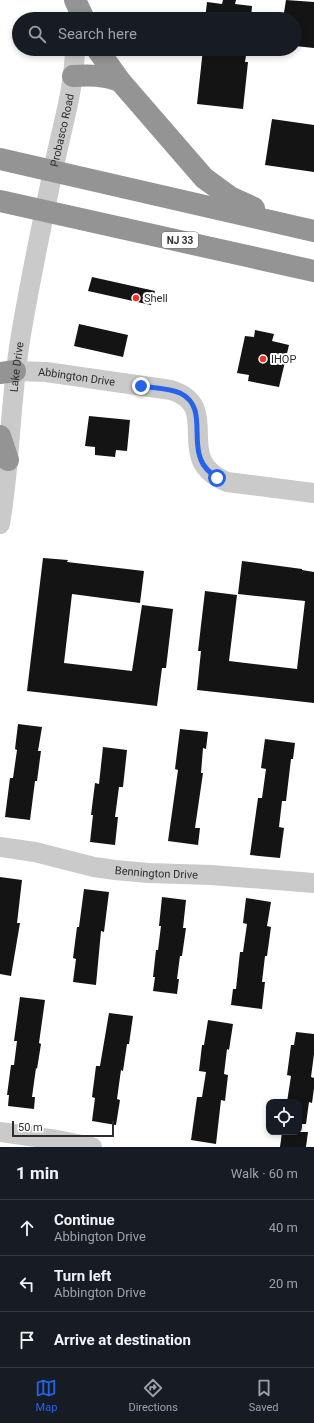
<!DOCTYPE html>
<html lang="en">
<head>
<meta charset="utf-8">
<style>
	:root { --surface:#171b24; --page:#242831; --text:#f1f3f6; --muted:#9ea1a6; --line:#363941; --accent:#2563eb }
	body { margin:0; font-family:Roboto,sans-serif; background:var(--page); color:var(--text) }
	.controls { position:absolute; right:12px; bottom:12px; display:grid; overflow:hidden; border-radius:8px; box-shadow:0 2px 6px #0003 }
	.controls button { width:36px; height:36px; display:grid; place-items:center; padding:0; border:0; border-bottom:1px solid var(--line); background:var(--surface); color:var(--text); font:20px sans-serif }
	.scale { position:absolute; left:12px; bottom:10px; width:102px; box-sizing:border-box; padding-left:4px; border:2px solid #2d2d2d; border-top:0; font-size:11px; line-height:14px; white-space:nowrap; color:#2d2d2d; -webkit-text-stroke:3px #fff; paint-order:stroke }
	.stop { position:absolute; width:12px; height:12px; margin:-9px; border:3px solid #2563eb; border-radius:50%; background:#fff }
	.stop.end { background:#2563eb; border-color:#fff; box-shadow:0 1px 4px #0008 }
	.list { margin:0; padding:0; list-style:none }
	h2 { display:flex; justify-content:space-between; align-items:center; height:52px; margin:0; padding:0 16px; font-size:17px }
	h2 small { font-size:13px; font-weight:400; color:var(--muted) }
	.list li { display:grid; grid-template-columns:26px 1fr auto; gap:12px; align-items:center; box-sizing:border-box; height:56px; padding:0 16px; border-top:1px solid var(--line) }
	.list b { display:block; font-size:15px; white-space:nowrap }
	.list p { margin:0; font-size:13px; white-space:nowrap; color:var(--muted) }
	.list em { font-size:13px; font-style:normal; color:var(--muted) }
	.icon { flex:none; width:22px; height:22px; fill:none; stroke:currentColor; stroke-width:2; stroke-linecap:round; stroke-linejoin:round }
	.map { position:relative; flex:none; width:314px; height:1147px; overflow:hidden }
	.search { position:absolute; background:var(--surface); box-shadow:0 2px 6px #0003; left:12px; right:12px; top:12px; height:44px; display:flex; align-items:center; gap:10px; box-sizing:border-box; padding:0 14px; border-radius:22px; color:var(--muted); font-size:15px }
	.sheet { height:220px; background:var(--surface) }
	nav { display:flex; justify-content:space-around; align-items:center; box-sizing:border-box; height:56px; border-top:1px solid var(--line); background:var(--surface); font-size:11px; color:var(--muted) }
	nav a { display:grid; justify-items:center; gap:2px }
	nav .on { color:var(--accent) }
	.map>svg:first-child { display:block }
</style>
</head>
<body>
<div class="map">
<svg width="314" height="1147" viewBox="0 0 314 1147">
	<rect width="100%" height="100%" fill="#fff"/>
	<g fill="#141414">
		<path d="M 223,0 L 236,0 L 235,4 L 252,6 L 251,19 L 205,19 L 207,2 L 222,4 Z"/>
		<path d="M 286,0 L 314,2 L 314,48 L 295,46 L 295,19 L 283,19 Z"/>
		<path d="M 203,49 L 247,49 L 245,62 L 248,62 L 243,109 L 197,104 Z"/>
		<path d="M 272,119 L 314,125 L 314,172 L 265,165 Z"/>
		<path d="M 92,277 L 155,291 L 151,305 L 88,291 Z"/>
		<path d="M 79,324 L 128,335 L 123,357 L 74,346 Z"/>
		<path d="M 255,330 L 274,334 L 272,341 L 289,345 L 279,387 L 248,381 L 249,375 L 237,373 L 245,336 L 254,337 Z"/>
		<path d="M 89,416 L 130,420 L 127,451 L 116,450 L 115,457 L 95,455 L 95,447 L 85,446 Z"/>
		<path d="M 43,558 L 68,560 L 67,562 L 144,571 L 140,603 L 72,594 L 64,663 L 132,671 L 142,605 L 173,609 L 166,668 L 162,668 L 157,706 L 27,691 Z"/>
		<path d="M 242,561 L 302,569 L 302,570 L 314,572 L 314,703 L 197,690 L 201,651 L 198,651 L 205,591 L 237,595 L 229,661 L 297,669 L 305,601 L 238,594 Z"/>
		<path d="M 18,724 L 42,727 L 38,751 L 41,751 L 37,781 L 35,781 L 30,820 L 5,817 L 10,778 L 13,778 L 17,750 L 15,749 Z"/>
		<path d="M 180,729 L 208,732 L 206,749 L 203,748 L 201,773 L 203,773 L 195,828 L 200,828 L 198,845 L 168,841 L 178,770 L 175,769 Z"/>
		<path d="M 265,739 L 295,743 L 293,759 L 291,759 L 286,801 L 282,801 L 279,827 L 284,828 L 280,858 L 250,855 L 258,798 L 262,798 L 266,769 L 261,768 Z"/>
		<path d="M 103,747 L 127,750 L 123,787 L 119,787 L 115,817 L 118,817 L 115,845 L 90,842 L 93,815 L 91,815 L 95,783 L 99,784 Z"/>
		<path d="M 0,877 L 22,880 L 17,923 L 20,923 L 11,976 L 0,974 Z"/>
		<path d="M 84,889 L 109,892 L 104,932 L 101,931 L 96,985 L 73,982 L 76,959 L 73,958 L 77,927 L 79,927 Z"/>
		<path d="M 162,897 L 186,900 L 183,928 L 186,928 L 182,956 L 180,956 L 177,979 L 179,979 L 177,994 L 153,991 L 155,977 L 153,977 L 156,950 L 158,950 L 161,926 L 159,926 Z"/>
		<path d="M 246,898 L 271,902 L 267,926 L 271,927 L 267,956 L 265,956 L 262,982 L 265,982 L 262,1009 L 231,1005 L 233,989 L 236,989 L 240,952 L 243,952 L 247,924 L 243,923 Z"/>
		<path d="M 20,997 L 45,1000 L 39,1043 L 41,1044 L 37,1069 L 36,1068 L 32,1097 L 35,1097 L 34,1109 L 8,1106 L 9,1095 L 7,1095 L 11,1065 L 14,1065 L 17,1041 L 14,1041 Z"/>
		<path d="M 109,1013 L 133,1016 L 129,1044 L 127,1044 L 123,1071 L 121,1070 L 117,1099 L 120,1100 L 116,1125 L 92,1121 L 95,1098 L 92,1097 L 96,1066 L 100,1066 Z"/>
		<path d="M 208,1020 L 233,1024 L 229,1050 L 227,1049 L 224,1074 L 228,1075 L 225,1101 L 221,1100 L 216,1144 L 191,1140 L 197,1097 L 202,1097 L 206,1072 L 199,1071 L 202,1045 L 204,1045 Z"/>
		<path d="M 296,1032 L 314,1034 L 314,1054 L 311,1077 L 314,1078 L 314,1088 L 312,1103 L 309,1102 L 306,1124 L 299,1124 L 299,1102 L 287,1102 L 291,1076 L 287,1075 L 291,1045 L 294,1045 Z"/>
		<path d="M 282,1132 L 308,1132 L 306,1147 L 280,1147 Z"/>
	</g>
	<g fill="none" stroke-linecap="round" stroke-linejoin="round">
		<g stroke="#cacaca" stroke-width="20">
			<path id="s1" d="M 15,371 L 46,372 L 171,390 C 225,407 170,459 227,482 L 314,493"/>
			<path id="s2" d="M 0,524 C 11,460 10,393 22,329 C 31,276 42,223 53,171 C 61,130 74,91 75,49"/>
			<path id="s3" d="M 0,847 L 35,852 L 94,867 L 115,870 L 149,873 L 211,875 L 314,883"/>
			<path d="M 0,1132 L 57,1140 L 92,1147"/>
		</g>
		<g stroke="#949494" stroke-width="22">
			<path d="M 75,0 L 84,19"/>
			<path d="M 97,49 L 120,81 L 204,178 L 230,197 L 254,208"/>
			<path d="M 73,76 C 91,75 103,75 120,81"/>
			<path d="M 0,159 L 314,231"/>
			<path d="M 0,201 L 314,271"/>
			<path d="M 0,373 L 15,371"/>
			<path d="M 0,436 L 8,460"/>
		</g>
	</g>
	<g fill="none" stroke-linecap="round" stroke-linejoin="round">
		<path stroke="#2563eb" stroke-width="5" d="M 141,386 C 153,388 169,388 180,393 C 207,406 191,438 201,460 C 204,468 210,473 217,478"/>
	</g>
	<g fill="#ef3425" stroke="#fff" stroke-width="1.5">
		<circle cx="136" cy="298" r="4"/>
		<circle cx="263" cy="359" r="4"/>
	</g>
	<g text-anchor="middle" stroke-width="4" stroke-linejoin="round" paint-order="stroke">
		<rect fill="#fff" stroke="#6c6c6c" stroke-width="1" x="162" y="232" width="36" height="16" rx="3"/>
		<g font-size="10" font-weight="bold" fill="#2d2d2d">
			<text x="180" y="244">NJ 33</text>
		</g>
		<g font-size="11" fill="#2d2d2d" stroke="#fff">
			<text dy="4" stroke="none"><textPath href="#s2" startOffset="399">Probasco Road</textPath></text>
			<text dy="4" stroke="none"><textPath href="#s2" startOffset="158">Lake Drive</textPath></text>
			<text dy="4" stroke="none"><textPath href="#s1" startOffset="62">Abbington Drive</textPath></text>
			<text dy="4" stroke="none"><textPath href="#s3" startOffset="159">Bennington Drive</textPath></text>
		</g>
		<g font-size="11" fill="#2d2d2d" stroke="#fff" text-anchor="start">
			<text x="144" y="302">Shell</text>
			<text x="271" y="363">IHOP</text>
		</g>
	</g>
</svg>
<div class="controls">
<button><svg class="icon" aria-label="locate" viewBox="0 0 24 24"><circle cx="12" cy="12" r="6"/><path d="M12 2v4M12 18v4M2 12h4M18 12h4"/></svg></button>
</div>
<div class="scale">50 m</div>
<div class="stop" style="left:217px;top:478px"></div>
<div class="stop end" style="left:141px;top:386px"></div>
<div class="search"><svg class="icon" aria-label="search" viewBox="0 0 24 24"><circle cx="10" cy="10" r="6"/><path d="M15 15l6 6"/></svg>Search here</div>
</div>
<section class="sheet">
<h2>1 min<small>Walk · 60 m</small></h2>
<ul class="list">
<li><svg class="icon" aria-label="ahead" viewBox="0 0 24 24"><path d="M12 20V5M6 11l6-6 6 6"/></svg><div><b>Continue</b><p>Abbington Drive</p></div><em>40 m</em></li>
<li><svg class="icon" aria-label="left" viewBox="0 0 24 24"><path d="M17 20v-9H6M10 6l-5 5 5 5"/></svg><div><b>Turn left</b><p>Abbington Drive</p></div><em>20 m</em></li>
<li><svg class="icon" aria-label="arrive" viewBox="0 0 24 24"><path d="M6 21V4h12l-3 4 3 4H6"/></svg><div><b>Arrive at destination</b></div></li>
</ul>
</section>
<nav>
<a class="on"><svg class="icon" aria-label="map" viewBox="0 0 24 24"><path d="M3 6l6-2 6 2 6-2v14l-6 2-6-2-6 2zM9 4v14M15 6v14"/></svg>Map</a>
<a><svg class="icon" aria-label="directions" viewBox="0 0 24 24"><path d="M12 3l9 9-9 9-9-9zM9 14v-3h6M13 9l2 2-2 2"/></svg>Directions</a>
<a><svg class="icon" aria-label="saved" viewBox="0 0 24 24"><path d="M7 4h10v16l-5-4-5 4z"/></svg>Saved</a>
</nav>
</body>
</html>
